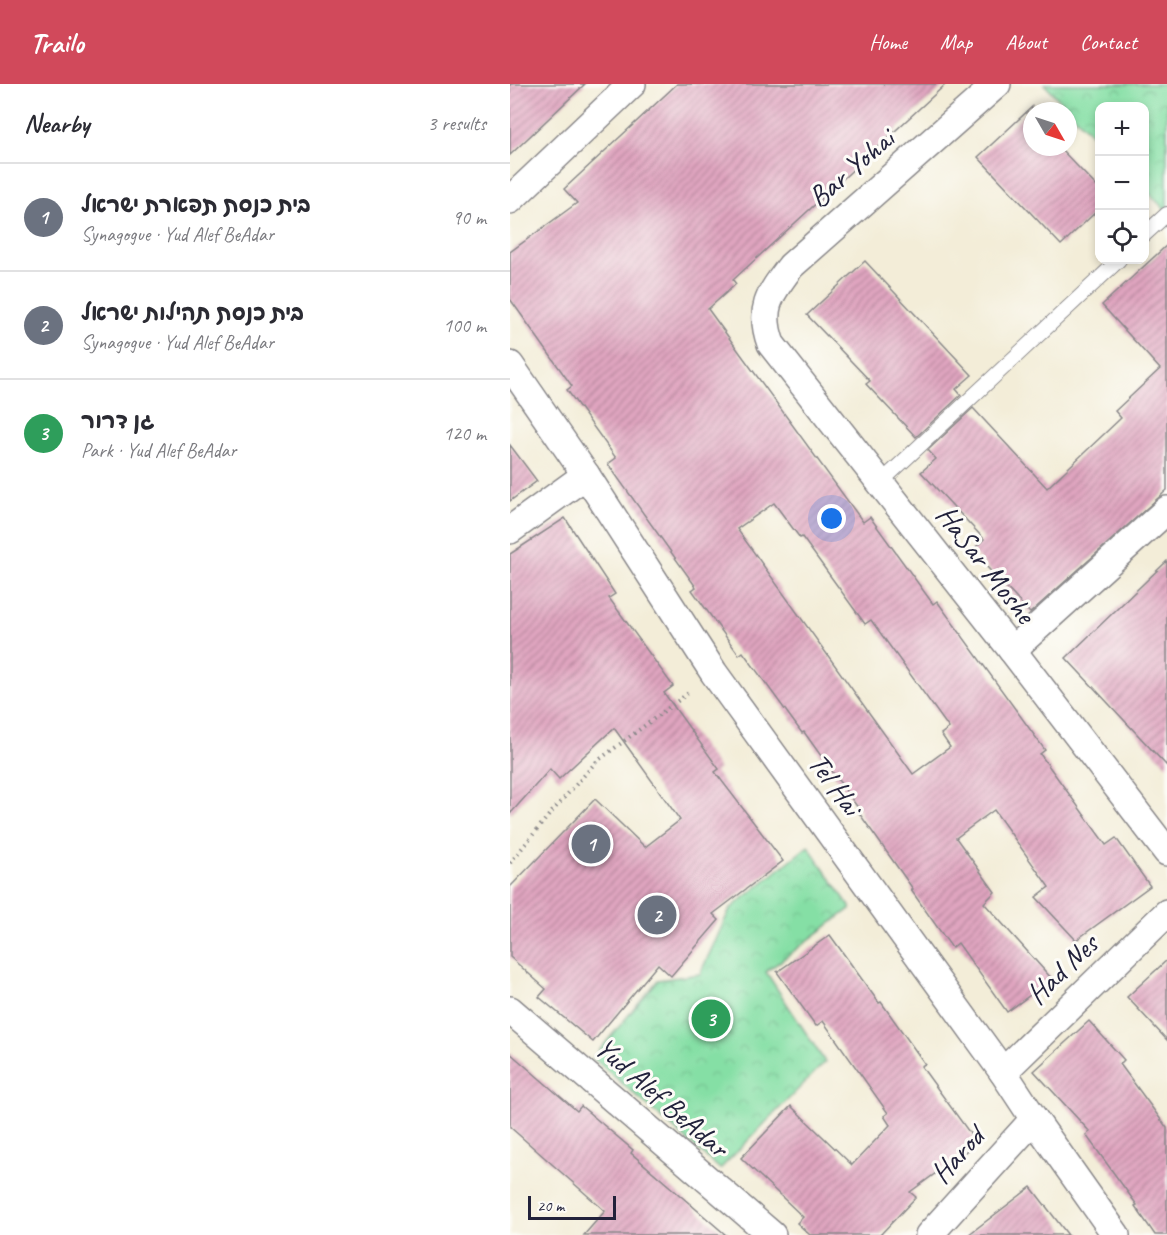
<!DOCTYPE html>
<html lang="en">
<head>
<meta charset="utf-8">
<style>
	:root { --surface:#fff; --page:#f2f2f3; --text:#2b2b33; --muted:#7c7c81; --line:#e1e1e2; --accent:#d1495b }
	body { margin:0; font-family:Caveat,"Playpen Sans Hebrew",sans-serif; background:var(--page); color:var(--text) }
	.controls { position:absolute; right:18px; top:18px; display:grid; overflow:hidden; border-radius:12px; box-shadow:0 3px 9px #0003 }
	.controls button { width:54px; height:54px; display:grid; place-items:center; padding:0; border:0; border-bottom:2px solid var(--line); background:var(--surface); color:var(--text); font:30px sans-serif }
	.compass { position:absolute; left:513px; top:18px; width:54px; height:54px; border-radius:50%; background:var(--surface); box-shadow:0 3px 9px #0003; rotate:129deg }
	.scale { position:absolute; left:18px; bottom:15px; width:88px; box-sizing:border-box; padding-left:6px; border:3px solid #22223b; border-top:0; font-size:16px; line-height:21px; white-space:nowrap; color:#22223b; -webkit-text-stroke:4px #fdfcf7; paint-order:stroke }
	.you { position:absolute; left:322px; top:435px; width:21px; height:21px; margin:-15px; border:4px solid #fff; border-radius:50%; background:#1a73e8; box-shadow:0 0 0 9px #1a73e833 }
	.badge { display:grid; place-items:center; width:39px; height:39px; border-radius:50%; background:var(--accent); color:#fff; font-size:20px; font-weight:700 }
	.pin { position:absolute; translate:-50% -50%; border:3px solid #fff; box-shadow:0 2px 6px #0006 }
	.list { margin:0; padding:0; list-style:none }
	h2 { display:flex; justify-content:space-between; align-items:center; height:78px; margin:0; padding:0 24px; font-size:26px }
	h2 small { font-size:20px; font-weight:400; color:var(--muted) }
	.list li { display:grid; grid-template-columns:39px 1fr auto; gap:18px; align-items:center; box-sizing:border-box; height:108px; padding:0 24px; border-top:2px solid var(--line) }
	.list b { display:block; font-size:22px; white-space:nowrap }
	.list p { margin:0; font-size:20px; white-space:nowrap; color:var(--muted) }
	.list em { font-size:20px; font-style:normal; color:var(--muted) }
	.icon { flex:none; width:33px; height:33px; fill:none; stroke:currentColor; stroke-width:2; stroke-linecap:round; stroke-linejoin:round }
	.map { position:relative; flex:none; width:657px; height:1151px; overflow:hidden }
	header { display:flex; align-items:center; gap:36px; box-sizing:border-box; height:84px; padding:0 30px; background:var(--accent); color:#fff }
	header strong { font-size:28px }
	nav { display:flex; gap:33px; margin-inline-start:auto; font-size:21px }
	main { display:flex }
	aside { flex:1; background:var(--surface) }
	.map>svg:first-child { display:block }
</style>
</head>
<body>
<header>
<strong>Trailo</strong>
<nav><a>Home</a><a>Map</a><a>About</a><a>Contact</a></nav>
</header>
<main>
<aside>
<h2>Nearby<small>3 results</small></h2>
<ul class="list">
<li><span class="badge" style="background:#6b7280">1</span><div><b>בית כנסת תפארת ישראל</b><p>Synagogue · Yud Alef BeAdar</p></div><em>90 m</em></li>
<li><span class="badge" style="background:#6b7280">2</span><div><b>בית כנסת תהילות ישראל</b><p>Synagogue · Yud Alef BeAdar</p></div><em>100 m</em></li>
<li><span class="badge" style="background:#2e9e5b">3</span><div><b>גן דרור</b><p>Park · Yud Alef BeAdar</p></div><em>120 m</em></li>
</ul>
</aside>
<div class="map">
<svg width="657" height="1151" viewBox="0 0 657 1151">
	<defs>
		<pattern id="park-crowns" width="20" height="18" patternUnits="userSpaceOnUse" patternTransform="scale(1.5)"><rect width="20" height="18" fill="#85dfa5"/><path d="M2 6a3 3 0 1 1 6 0M12 15a3 3 0 1 1 6 0" fill="none" stroke="#73bf8f"/></pattern>
		<pattern id="building-hatch" width="6" height="6" patternUnits="userSpaceOnUse" patternTransform="scale(1.5)"><rect width="6" height="6" fill="#e0a5c0"/><path d="M-1 1l2-2M0 6l6-6M5 7l2-2" fill="none" stroke="#b5869d"/></pattern>
	</defs>
	<rect width="100%" height="100%" fill="#fdfcf7"/>
	<filter id="ink" filterUnits="userSpaceOnUse"><feTurbulence type="fractalNoise" baseFrequency=".0167" numOctaves="2"/><feDisplacementMap in="SourceGraphic" scale="12" xChannelSelector="R" yChannelSelector="G"/><feConvolveMatrix kernelMatrix="1 2 1 2 8 2 1 2 1" color-interpolation-filters="sRGB"/></filter>
	<filter id="wash" filterUnits="userSpaceOnUse"><feTurbulence type="fractalNoise" baseFrequency=".008" numOctaves="4" result="noise"/><feDisplacementMap in="SourceGraphic" scale="24" xChannelSelector="R" yChannelSelector="G"/><feGaussianBlur stdDeviation="1.35" result="paint"/><feColorMatrix in="noise" values="0 0 0 0 0 0 0 0 0 0 0 0 0 0 0 0 0 1.4 0 .05"/><feComposite in="paint" operator="in"/></filter>
	<g filter="url(#wash)">
		<rect width="100%" height="100%" fill="#f3edd8"/>
		<g fill="url(#park-crowns)" stroke="#548070" stroke-width="1.5">
			<path d="M 534,0 L 657,0 L 657,126 L 656,127 L 635,105 L 634,22 L 590,22 L 589,58 Z"/>
			<path d="M 298,762 L 341,824 L 256,888 L 315,978 L 210,1085 L 83,974 L 148,896 L 190,890 L 220,825 Z"/>
		</g>
		<g id="blocks">
			<g fill="url(#building-hatch)" fill-rule="evenodd">
				<path d="M 0,0 L 75,0 L 0,71 Z"/>
				<path d="M 167,0 L 436,0 L 223,196 L 226,200 L 198,225 L 353,438 L 360,433 L 423,520 L 427,517 L 535,666 L 530,670 L 596,761 L 606,754 L 640,802 L 566,856 L 526,813 L 539,803 L 484,726 L 446,754 L 485,808 L 474,819 L 542,895 L 497,928 L 448,859 L 442,864 L 401,806 L 403,805 L 349,729 L 351,728 L 294,648 L 292,649 L 233,568 L 229,571 L 182,506 L 186,503 L 98,380 L 106,374 L 57,306 L 62,302 L 0,215 L 0,168 L 67,119 L 54,105 ZM 264,419 L 290,454 L 292,453 L 355,540 L 361,536 L 439,644 L 431,650 L 440,663 L 403,690 L 227,445 Z"/>
				<path d="M 522,23 L 522,63 L 549,63 L 590,106 L 590,124 L 551,161 L 468,73 Z"/>
				<path d="M 657,161 L 657,406 L 520,529 L 462,467 L 474,455 L 411,388 L 426,375 L 418,366 L 463,324 L 537,404 L 611,334 L 605,327 L 650,285 L 592,221 Z"/>
				<path d="M 355,177 L 462,291 L 446,305 L 451,311 L 406,353 L 356,300 L 360,297 L 297,231 Z"/>
				<path d="M 0,361 L 27,397 L 0,417 Z"/>
				<path d="M 55,434 L 105,510 L 99,514 L 163,602 L 154,609 L 209,685 L 205,688 L 273,777 L 203,830 L 209,836 L 161,892 L 148,880 L 83,958 L 29,913 L 36,905 L 0,873 L 0,803 L 85,715 L 135,763 L 170,736 L 104,644 L 49,695 L 40,685 L 0,730 L 0,470 Z"/>
				<path d="M 657,477 L 657,682 L 556,574 Z"/>
				<path d="M 320,851 L 369,919 L 371,918 L 415,980 L 411,982 L 467,1059 L 400,1108 L 406,1113 L 370,1151 L 300,1151 L 287,1139 L 293,1133 L 231,1074 L 281,1022 L 342,1081 L 380,1041 L 374,1032 L 378,1029 L 313,937 L 306,942 L 267,888 Z"/>
				<path d="M 657,876 L 657,956 L 617,913 Z"/>
				<path d="M 579,937 L 614,976 L 610,980 L 657,1044 L 657,1151 L 645,1151 L 625,1122 L 627,1121 L 576,1051 L 580,1048 L 524,987 Z"/>
				<path d="M 0,969 L 67,1027 L 71,1022 L 123,1066 L 121,1069 L 216,1151 L 74,1151 L 95,1127 L 0,1043 Z"/>
				<path d="M 521,1103 L 558,1151 L 458,1151 Z"/>
			</g>
		</g>
	</g>
	<g filter="url(#ink)">
		<use href="#blocks" fill-opacity="0" stroke="#8a888a" stroke-width="1.5"/>
		<g fill="none" stroke-linecap="round" stroke-linejoin="round">
			<defs>
				<g id="service">
					<path d="M 634,151 L 657,130"/>
					<path d="M 371,398 L 609,176"/>
				</g>
				<g id="minor">
					<path d="M 487,0 L 281,182 C 260,210 248,224 261,260 L 502,566 L 657,768"/>
					<path d="M 0,116 L 122,0"/>
					<path d="M 0,281 L 76,391 L 204,589 L 493,988 L 524,1035 L 606,1151"/>
					<path d="M 0,446 L 76,391"/>
					<path d="M 502,566 L 657,426"/>
					<path d="M 0,926 L 262,1151"/>
					<path d="M 493,988 L 657,829"/>
					<path d="M 419,1151 L 524,1035"/>
				</g>
			</defs>
			<use href="#service" stroke="#8a888a" stroke-width="16"/>
			<use href="#minor" stroke="#8a888a" stroke-width="30"/>
			<path stroke="#8a888a" stroke-width="4" stroke-dasharray="1.5 4.5" stroke-linecap="butt" d="M 0,779 L 39,731 L 86,678 L 181,607"/>
			<use href="#service" stroke="#fff" stroke-width="14"/>
			<use href="#minor" stroke="#fff" stroke-width="27"/>
		</g>
	</g>
	<g text-anchor="middle" stroke-width="6" stroke-linejoin="round" paint-order="stroke">
		<g font-size="30" fill="#22223b" stroke="#fdfcf7">
			<text transform="translate(341 84) rotate(-41)" y="10">Bar Yohai</text>
			<text transform="translate(476 480) rotate(52)" y="10">HaSar Moshe</text>
			<text transform="translate(325 700) rotate(54)" y="10">Tel Hai</text>
			<text transform="translate(552 885) rotate(-44)" y="10">Had Nes</text>
			<text transform="translate(152 1013) rotate(41)" y="10">Yud Alef BeAdar</text>
			<text transform="translate(447 1071) rotate(-48)" y="10">Harod</text>
		</g>
	</g>
</svg>
<div class="controls">
<button>+</button>
<button>−</button>
<button><svg class="icon" aria-label="locate" viewBox="0 0 24 24"><circle cx="12" cy="12" r="6"/><path d="M12 2v4M12 18v4M2 12h4M18 12h4"/></svg></button>
</div>
<svg class="compass" viewBox="-18 -18 36 36"><path d="M0-13l5 13h-10z" fill="#e53935"/><path d="M0 13l5-13h-10z" fill="#7c7c81"/></svg>
<div class="scale">20 m</div>
<div class="you"></div>
<div class="pin badge" style="left:81px;top:760px;background:#6b7280">1</div>
<div class="pin badge" style="left:147px;top:831px;background:#6b7280">2</div>
<div class="pin badge" style="left:201px;top:935px;background:#2e9e5b">3</div>
</div>
</main>
</body>
</html>
